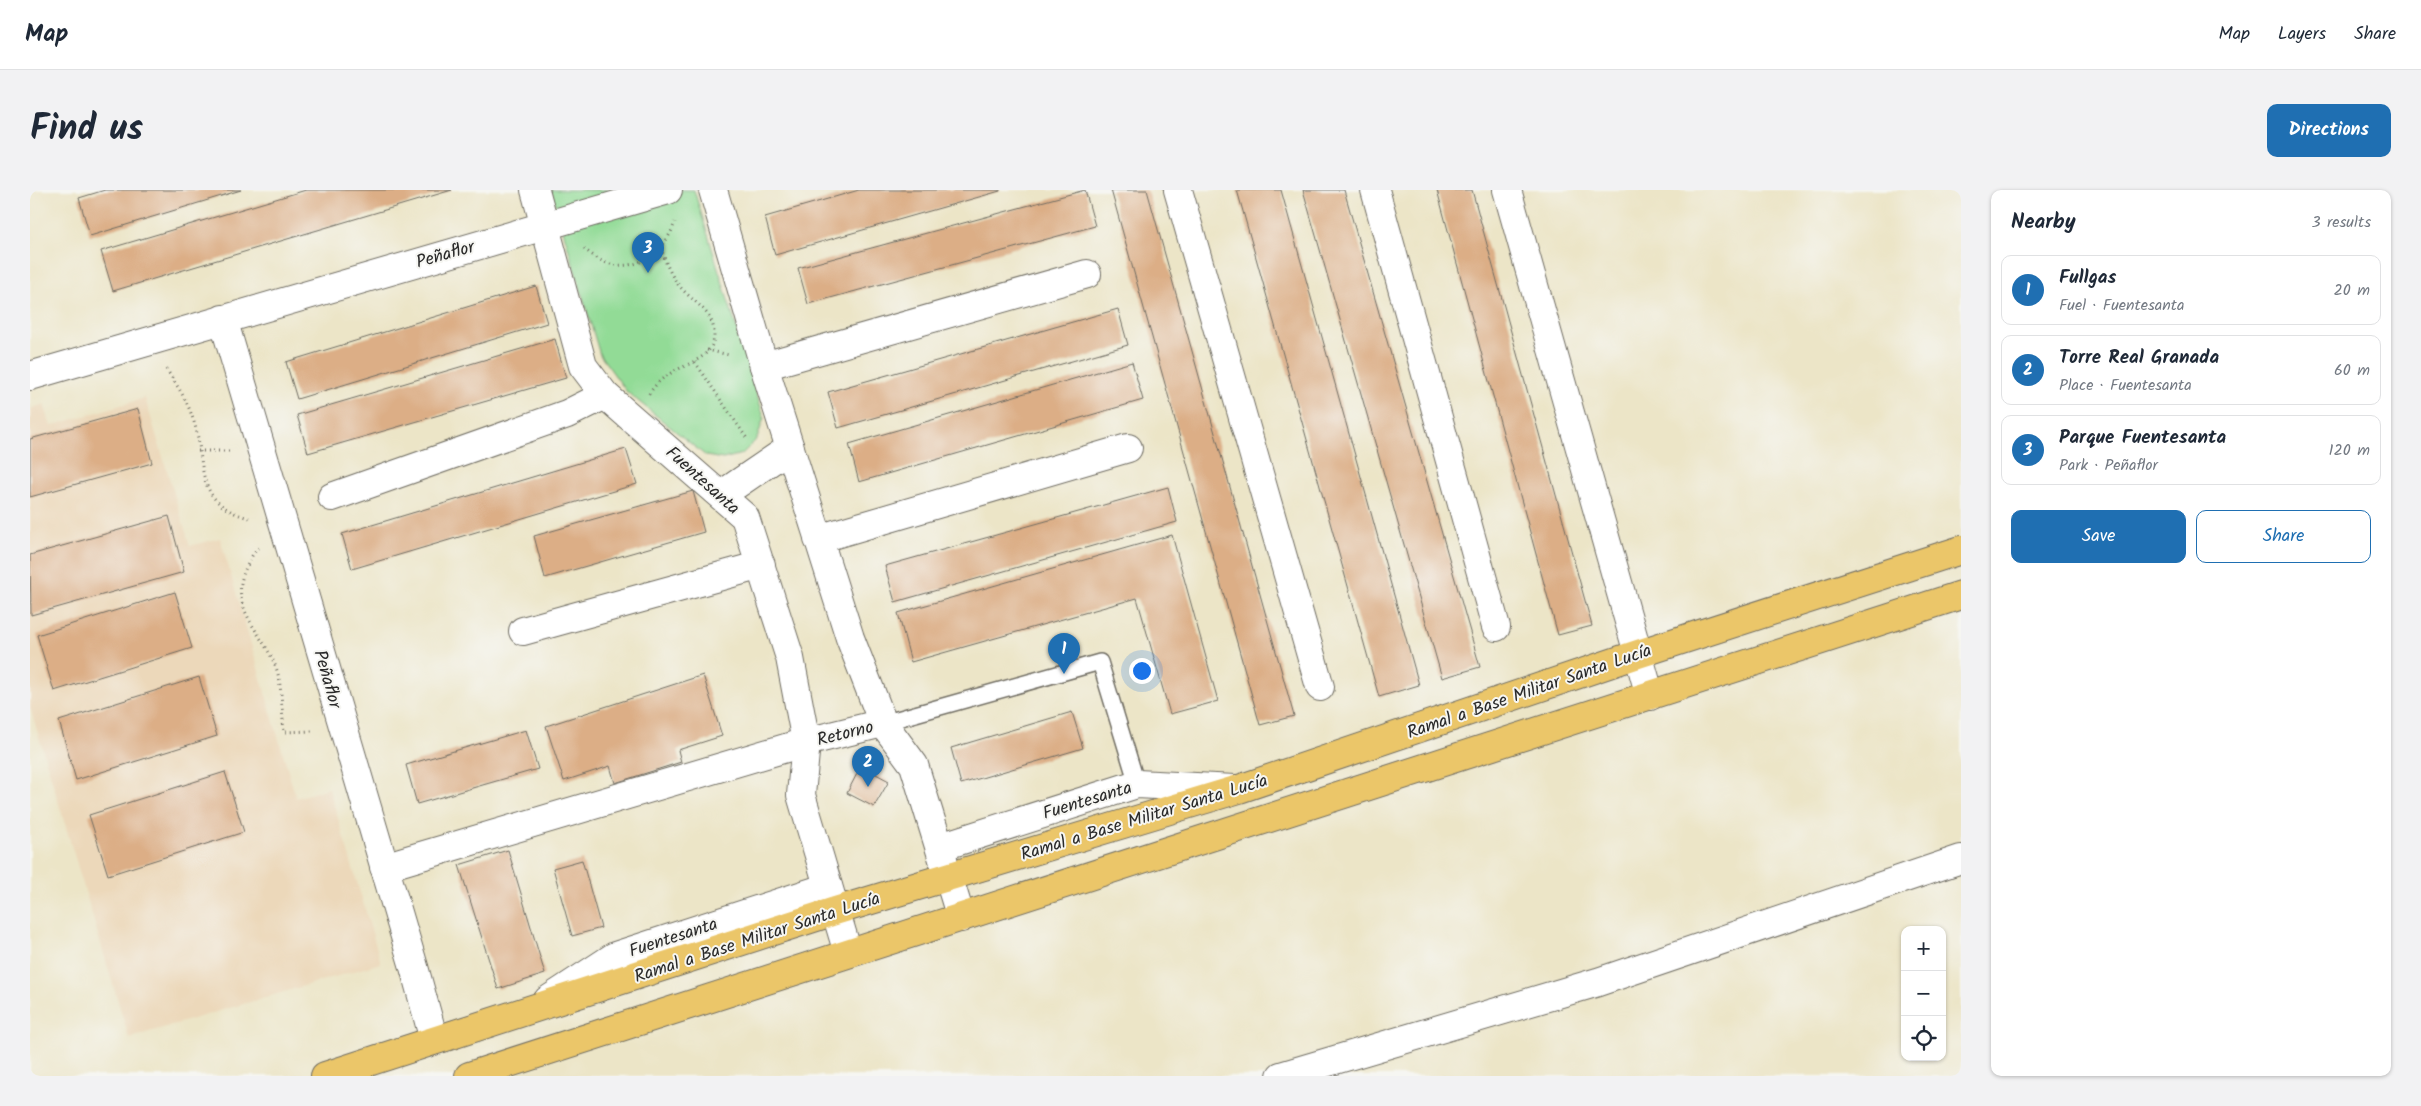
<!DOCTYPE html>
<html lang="en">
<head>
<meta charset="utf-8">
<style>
	:root { --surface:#fff; --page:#f2f2f3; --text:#1f2937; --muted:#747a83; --line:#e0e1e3; --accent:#1f6fb2 }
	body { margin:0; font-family:Kalam,sans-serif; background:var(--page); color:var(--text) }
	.controls { position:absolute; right:15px; bottom:15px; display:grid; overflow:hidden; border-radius:10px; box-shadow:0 1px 4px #0004 }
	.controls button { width:45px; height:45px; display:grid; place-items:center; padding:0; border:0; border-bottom:1px solid var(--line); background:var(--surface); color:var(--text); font:25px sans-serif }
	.you { position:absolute; left:1111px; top:480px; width:18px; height:18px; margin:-12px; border:4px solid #fff; border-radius:50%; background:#1a73e8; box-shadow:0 0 0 8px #1a73e833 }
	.badge { display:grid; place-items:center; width:32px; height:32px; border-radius:50%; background:var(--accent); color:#fff; font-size:16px; font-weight:700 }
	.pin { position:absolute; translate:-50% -41px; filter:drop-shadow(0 1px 2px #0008) }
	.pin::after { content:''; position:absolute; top:26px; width:18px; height:15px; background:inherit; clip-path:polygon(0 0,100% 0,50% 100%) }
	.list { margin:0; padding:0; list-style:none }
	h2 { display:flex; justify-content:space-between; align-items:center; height:65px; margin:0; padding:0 20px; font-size:21px }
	h2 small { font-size:16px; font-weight:400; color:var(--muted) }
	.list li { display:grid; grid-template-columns:32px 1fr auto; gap:15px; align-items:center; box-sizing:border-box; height:70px; margin:0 10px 10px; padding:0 10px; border:1px solid var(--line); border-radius:10px }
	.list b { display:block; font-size:19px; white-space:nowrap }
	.list p { margin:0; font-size:16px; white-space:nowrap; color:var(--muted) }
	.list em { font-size:16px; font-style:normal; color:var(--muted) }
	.actions { display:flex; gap:10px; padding:15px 20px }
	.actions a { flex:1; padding:11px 0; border:1px solid var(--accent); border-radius:10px; text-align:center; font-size:18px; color:var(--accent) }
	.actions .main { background:var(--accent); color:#fff }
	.icon { flex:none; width:28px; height:28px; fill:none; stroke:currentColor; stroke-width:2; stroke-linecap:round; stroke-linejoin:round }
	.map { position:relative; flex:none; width:1931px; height:886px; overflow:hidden; border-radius:10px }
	header { display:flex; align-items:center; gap:30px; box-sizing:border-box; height:70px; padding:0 25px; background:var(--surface); border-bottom:1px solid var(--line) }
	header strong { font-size:24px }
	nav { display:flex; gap:28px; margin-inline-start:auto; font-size:18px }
	.intro { display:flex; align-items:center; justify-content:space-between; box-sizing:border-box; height:120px; padding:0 30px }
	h1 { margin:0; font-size:35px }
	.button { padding:12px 22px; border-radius:10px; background:var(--accent); color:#fff; font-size:18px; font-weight:700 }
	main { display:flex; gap:30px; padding:0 30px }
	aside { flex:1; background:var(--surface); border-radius:10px; box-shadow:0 1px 4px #0004 }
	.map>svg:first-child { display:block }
</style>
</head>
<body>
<header>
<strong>Map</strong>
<nav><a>Map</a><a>Layers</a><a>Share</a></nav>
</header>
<div class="intro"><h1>Find us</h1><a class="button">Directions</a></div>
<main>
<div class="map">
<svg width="1931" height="886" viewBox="0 0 1931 886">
	<rect width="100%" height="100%" fill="#f6f6f2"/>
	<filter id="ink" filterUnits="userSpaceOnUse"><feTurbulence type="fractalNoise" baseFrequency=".02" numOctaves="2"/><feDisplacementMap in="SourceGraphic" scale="10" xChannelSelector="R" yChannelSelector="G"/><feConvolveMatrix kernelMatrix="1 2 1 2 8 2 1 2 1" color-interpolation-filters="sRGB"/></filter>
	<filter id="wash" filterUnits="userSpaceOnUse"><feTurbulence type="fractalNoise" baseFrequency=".0096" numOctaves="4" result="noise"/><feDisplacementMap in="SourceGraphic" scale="20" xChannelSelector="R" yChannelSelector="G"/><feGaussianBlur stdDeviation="1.12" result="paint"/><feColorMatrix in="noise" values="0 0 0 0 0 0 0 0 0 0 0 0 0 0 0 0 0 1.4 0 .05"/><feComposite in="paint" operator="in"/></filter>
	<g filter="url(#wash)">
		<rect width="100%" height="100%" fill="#ece5c7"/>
		<path fill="#ecd8ba" d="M 115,208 L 160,356 L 190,348 L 266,608 L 299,598 L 351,773 L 99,848 L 0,517 L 0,219 L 14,214 L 21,236 Z"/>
		<path fill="#92db96" stroke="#5e8360" d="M 521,0 L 664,0 L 734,227 L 727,249 L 712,264 L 693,269 L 676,266 L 597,202 L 570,165 Z"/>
		<g id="blocks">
			<g fill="#dcae86">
				<path d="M 75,0 L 211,0 L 60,46 L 49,8 Z"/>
				<path d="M 276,0 L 422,0 L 83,101 L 71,61 Z"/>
				<path d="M 829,0 L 970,0 L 970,1 L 745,65 L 735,27 Z"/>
				<path d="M 1055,0 L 1065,36 L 778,114 L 768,78 Z"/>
				<path d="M 1081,0 L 1117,0 L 1264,526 L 1230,535 Z"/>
				<path d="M 1207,0 L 1251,0 L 1389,495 L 1349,507 Z"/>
				<path d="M 1273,0 L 1314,0 L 1450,477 L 1412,488 Z"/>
				<path d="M 1407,0 L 1442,0 L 1562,436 L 1528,445 Z"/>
				<path d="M 506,96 L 517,133 L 267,209 L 256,172 Z"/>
				<path d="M 1088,119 L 1098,155 L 808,238 L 798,202 Z"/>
				<path d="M 525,149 L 536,188 L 278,263 L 267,225 Z"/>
				<path d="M 1102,172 L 1113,210 L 829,292 L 819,254 Z"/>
				<path d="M 108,219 L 122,273 L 0,307 L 0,249 Z"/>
				<path d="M 596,259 L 607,294 L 322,379 L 312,344 Z"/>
				<path d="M 1138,297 L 1147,332 L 865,412 L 855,376 Z"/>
				<path d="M 663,301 L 674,342 L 515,388 L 504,346 Z"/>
				<path d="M 139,326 L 154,382 L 1,425 L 0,365 Z"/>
				<path d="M 1142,345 L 1188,511 L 1140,524 L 1107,408 L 881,472 L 868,423 Z"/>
				<path d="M 145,402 L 162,458 L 24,501 L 7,445 Z"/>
				<path d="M 673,485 L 692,546 L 648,560 L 651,572 L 585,593 L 580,576 L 534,591 L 516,536 Z"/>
				<path d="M 169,487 L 187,546 L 46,590 L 29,531 Z"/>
				<path d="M 1042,522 L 1053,558 L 931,594 L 921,558 Z"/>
				<path d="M 496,540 L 508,579 L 387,614 L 376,575 Z"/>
				<path d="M 831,576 L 859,591 L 844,617 L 817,603 Z"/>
				<path d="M 195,582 L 214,642 L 78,685 L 59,625 Z"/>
				<path d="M 478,660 L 515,784 L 468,799 L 429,675 Z"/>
				<path d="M 552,670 L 571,738 L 542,746 L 523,678 Z"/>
			</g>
		</g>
	</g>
	<g filter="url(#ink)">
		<use href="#blocks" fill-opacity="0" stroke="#6f6c62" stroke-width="1"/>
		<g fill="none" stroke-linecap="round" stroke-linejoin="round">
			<defs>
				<path id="lane" d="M 853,533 L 1070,472 L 1107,594"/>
				<g id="street">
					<path d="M 505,0 L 553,176 L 575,205 L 715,327 L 760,468 L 776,552 L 771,605 L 818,763"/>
					<path d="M 683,0 L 734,176 L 820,448 L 853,533 L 884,575 L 931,728"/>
					<path d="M 1148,0 L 1290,497"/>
					<path d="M 1345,0 L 1466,437"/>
					<path d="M 1477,0 L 1620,506"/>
					<path d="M 193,129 L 384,777 L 404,850"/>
					<path d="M 734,176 L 1057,84"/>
					<path d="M 0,186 L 638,0"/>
					<path d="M 691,305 L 760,258"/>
					<path d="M 302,307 L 537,224 L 575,205"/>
					<path d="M 788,349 L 1098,258"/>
					<path d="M 493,441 L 731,375"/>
					<path d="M 910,657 L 1107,594 L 1205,599"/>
					<path d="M 354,677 L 776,552 L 853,533"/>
					<path d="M 518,810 L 585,766 L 798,697"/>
					<path d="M 1251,886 L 1568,792 L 1931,669"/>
				</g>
				<g id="primary">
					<path d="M 295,886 L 805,721 L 1209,599 L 1608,464 L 1931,360"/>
					<path d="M 439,886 L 1931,405"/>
				</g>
			</defs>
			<use href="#lane" stroke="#6f6c62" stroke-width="18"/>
			<use href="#street" stroke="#6f6c62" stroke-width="30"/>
			<use href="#primary" stroke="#6f6c62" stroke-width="30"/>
			<g stroke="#6f6c62" stroke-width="3" stroke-dasharray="1 4" stroke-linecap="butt">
				<path d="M 554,59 C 561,64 570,71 577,73 C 609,83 636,60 645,32"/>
				<path d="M 677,160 L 699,165"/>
				<path d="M 665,172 L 718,250"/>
				<path d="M 136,179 C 147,195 157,210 163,229 C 178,271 160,312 219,328"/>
				<path d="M 619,204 C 624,196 630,190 638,185 C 653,174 685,169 684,144 C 684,120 660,111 647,93 C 639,82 635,71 631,58"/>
				<path d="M 168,261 L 200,261"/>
				<path d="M 229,358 C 223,362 221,368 218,374 C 193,418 238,445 248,484 C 252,502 252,523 254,542 L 282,541"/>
			</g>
			<use href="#lane" stroke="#fff" stroke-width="15"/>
			<use href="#street" stroke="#fff" stroke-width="28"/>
			<use href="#primary" stroke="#ebc669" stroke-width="28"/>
		</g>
	</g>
	<g text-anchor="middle" stroke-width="4" stroke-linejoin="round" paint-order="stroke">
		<g font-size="18" fill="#2b2b2b" stroke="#f6f6f2">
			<text transform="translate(415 64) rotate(-16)" y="6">Peñaflor</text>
			<text transform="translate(673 290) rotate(42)" y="6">Fuentesanta</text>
			<text transform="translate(298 489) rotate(74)" y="6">Peñaflor</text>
			<text transform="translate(1499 501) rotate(-19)" y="6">Ramal a Base Militar Santa Lucía</text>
			<text transform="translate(815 543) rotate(-14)" y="6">Retorno</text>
			<text transform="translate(1057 610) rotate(-17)" y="6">Fuentesanta</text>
			<text transform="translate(1114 627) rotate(-17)" y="6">Ramal a Base Militar Santa Lucía</text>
			<text transform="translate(643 747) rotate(-18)" y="6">Fuentesanta</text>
			<text transform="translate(727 747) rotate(-18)" y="6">Ramal a Base Militar Santa Lucía</text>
		</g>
	</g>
</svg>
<div class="controls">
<button>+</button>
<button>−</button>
<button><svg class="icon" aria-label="locate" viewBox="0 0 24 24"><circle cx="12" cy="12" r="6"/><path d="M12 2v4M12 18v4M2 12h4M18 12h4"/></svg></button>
</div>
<div class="you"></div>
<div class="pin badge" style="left:1034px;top:484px">1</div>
<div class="pin badge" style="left:838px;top:597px">2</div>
<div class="pin badge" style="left:618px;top:83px">3</div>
</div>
<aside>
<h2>Nearby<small>3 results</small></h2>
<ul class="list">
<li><span class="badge">1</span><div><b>Fullgas</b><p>Fuel · Fuentesanta</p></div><em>20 m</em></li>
<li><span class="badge">2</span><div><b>Torre Real Granada</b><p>Place · Fuentesanta</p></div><em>60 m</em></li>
<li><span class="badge">3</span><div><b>Parque Fuentesanta</b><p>Park · Peñaflor</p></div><em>120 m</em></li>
</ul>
<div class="actions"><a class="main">Save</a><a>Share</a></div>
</aside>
</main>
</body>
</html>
